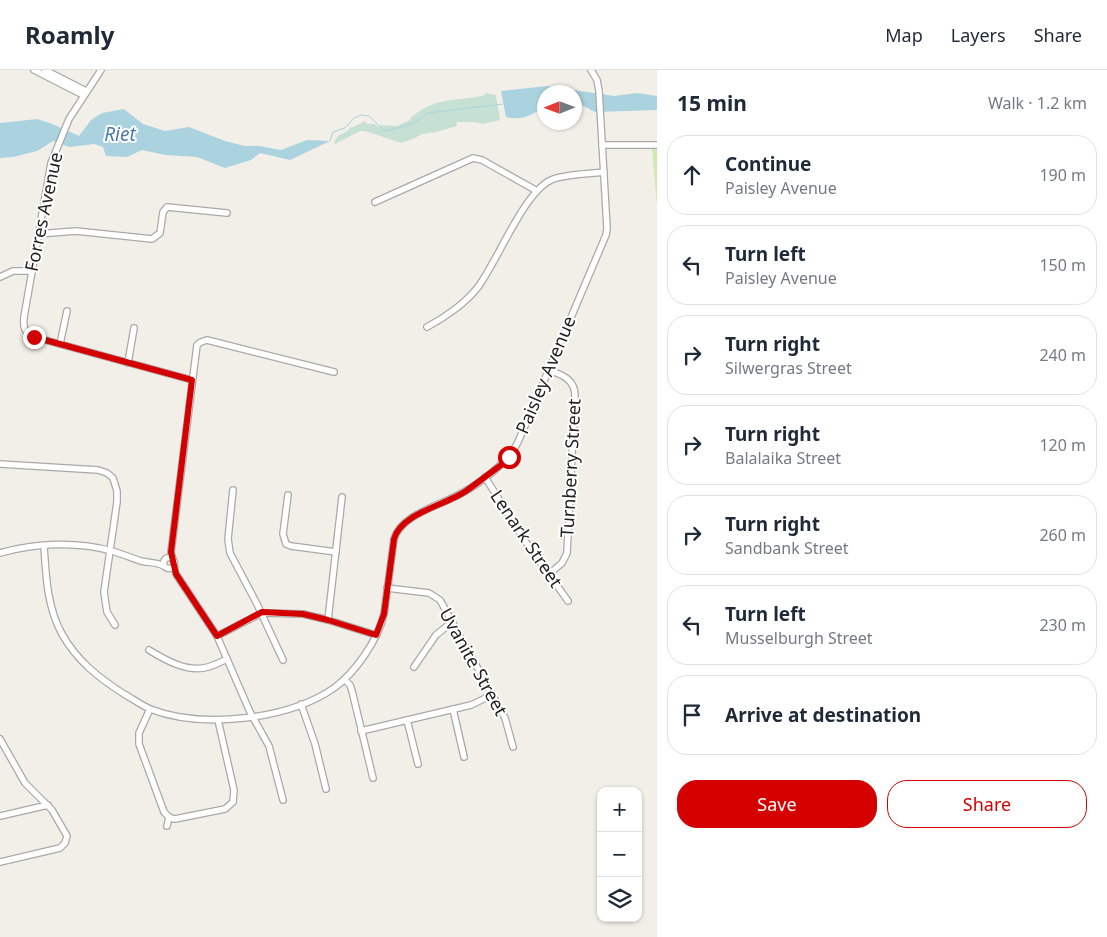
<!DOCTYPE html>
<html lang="en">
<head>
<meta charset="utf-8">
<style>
	:root { --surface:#fff; --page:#f6f6f7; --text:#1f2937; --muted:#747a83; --line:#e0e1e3; --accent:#d40000 }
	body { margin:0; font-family:"Noto Sans",sans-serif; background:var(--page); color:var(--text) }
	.controls { position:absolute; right:15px; bottom:15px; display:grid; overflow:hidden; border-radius:10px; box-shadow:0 1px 4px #0004 }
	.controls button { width:45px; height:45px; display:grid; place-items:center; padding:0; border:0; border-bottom:1px solid var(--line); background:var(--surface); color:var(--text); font:25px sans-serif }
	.compass { position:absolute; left:537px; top:15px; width:45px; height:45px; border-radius:50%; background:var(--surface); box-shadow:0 1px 4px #0004; rotate:269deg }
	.stop { position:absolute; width:15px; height:15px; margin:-11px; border:4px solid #d40000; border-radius:50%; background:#fff }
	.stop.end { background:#d40000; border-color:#fff; box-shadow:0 1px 5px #0008 }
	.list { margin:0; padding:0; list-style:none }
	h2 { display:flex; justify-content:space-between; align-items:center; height:65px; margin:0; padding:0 20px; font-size:21px }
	h2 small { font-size:16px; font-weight:400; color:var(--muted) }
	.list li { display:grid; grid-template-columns:32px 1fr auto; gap:15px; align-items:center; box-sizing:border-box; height:80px; margin:0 10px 10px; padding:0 10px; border:1px solid var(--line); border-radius:20px }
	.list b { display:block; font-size:19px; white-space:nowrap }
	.list p { margin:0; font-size:16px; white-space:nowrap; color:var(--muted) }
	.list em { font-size:16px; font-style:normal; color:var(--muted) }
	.actions { display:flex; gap:10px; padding:15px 20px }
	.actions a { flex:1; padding:11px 0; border:1px solid var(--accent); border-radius:20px; text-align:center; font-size:18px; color:var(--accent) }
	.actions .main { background:var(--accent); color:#fff }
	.icon { flex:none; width:28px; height:28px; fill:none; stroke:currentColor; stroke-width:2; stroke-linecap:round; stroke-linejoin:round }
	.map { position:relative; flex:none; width:657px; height:867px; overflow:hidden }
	header { display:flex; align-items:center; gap:30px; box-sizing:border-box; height:70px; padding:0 25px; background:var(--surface); border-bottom:1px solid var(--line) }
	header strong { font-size:24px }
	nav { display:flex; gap:28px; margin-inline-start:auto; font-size:18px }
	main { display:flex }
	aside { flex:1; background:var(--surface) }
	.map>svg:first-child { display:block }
</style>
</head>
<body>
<header>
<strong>Roamly</strong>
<nav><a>Map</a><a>Layers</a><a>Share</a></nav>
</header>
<main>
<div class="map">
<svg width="657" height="867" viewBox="0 0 657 867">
	<rect width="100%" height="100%" fill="#f2efe9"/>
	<path fill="#cdebb0" d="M 652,77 L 657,78 L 657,137 Z"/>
	<path fill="#c6e0d4" d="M 486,22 L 489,24 L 496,25 L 500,50 L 483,54 L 474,52 L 456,52 L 457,56 L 436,62 L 422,64 L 413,69 L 401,73 L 365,61 L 360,61 L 335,74 L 334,72 L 338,66 L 349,60 L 350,56 L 351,58 L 365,51 L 367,54 L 374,54 L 379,57 L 381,55 L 397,56 L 410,50 L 410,48 C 417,43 424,37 431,35 C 448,28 468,30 485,25 Z"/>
	<g fill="#aad3df">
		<path d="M 547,16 L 614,26 L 637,23 L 657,26 L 657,40 L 595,42 L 582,35 L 575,33 L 574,22 L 544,22 L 544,37 C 532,45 522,51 506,47 L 501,21 Z"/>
		<path d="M 124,39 L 143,54 L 165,61 L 189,57 L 225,71 L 245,76 L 259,76 L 281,80 L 307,70 L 330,71 L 290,90 L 260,83 L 251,90 L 225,98 L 197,87 L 165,85 L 142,80 L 127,87 L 106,86 L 103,77 L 94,74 L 69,77 L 53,71 L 37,81 L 13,87 L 0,88 L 0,53 L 37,49 L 50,53 L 79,66 L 91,50 L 102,43 Z"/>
	</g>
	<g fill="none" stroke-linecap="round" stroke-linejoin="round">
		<path stroke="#aad3df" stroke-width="1" d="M 330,71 L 333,62 L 345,58 L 354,48 L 361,45 L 369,46 L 385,61 C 400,57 417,55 427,43 L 503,34"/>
		<defs>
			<g id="street">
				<path d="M 34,0 L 83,25"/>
				<path d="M 45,0 L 86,21"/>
				<path d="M 101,0 L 69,49 L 51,93 L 24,247 C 23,257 24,263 34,267 L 192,310"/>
				<path d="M 602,75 L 657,75"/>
				<path d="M 375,132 L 473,88 L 482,90 L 537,121"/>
				<path d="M 38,164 L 76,161 L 152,169 L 160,163 L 163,142 L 167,137 L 227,143"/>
				<path d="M 0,207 L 13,201 L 32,201"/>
				<path d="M 427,257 C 444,248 466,233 478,217 C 497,192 524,122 551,110 C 563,104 590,104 604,102"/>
				<path d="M 60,274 L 67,241"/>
				<path d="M 128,293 L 134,258"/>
				<path d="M 0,394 L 98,400 L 107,403 L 113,408 L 117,421 L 117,432 L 104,522 L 107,542 L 115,555"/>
				<path d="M 485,407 L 523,468 L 568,531"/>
				<path d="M 233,420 L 228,469 L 230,483 L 257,534 L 283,590"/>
				<path d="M 288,425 L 283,464 L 286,474 L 291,476 L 336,482"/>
				<path d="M 44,476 C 46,506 47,537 62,564 C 77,591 99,608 124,624 C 133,629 141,635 150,639 C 202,659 288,650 334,618 C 355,603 378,570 384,544 L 394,469 C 401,444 442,435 462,423 C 482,412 508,392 518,372 L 606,165 L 607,158 L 599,21 L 597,10 L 591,0"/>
				<path d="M 0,483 C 35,473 77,471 112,481 C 122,484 132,488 141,491 C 149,493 157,492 164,496"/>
				<circle cx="169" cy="493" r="5.5"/>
				<path d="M 173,490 L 171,482 L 197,275 L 201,272 L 207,270 L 334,302"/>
				<path d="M 174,495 L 176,504 L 217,566 L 250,642 L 269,676 L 283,730"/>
				<path d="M 549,504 L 562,493 L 567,483 L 575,326 C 575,309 562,305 549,300"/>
				<path d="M 387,518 L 429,523 L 440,530 L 505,648 L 513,677"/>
				<path d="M 328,550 L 342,427"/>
				<path d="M 217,566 L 262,543 L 303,544 L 328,550 L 376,565"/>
				<path d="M 149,580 C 165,590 188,603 208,597 C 215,595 221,592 227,589"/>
				<path d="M 414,597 L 436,565 L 452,552"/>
				<path d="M 345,610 L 350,615 L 352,621 L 373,708"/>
				<path d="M 301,634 L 315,674 L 326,719"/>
				<path d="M 150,639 L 139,663 L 139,674 L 164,742 L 170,748 L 175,749 L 225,739 L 233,732 L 234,720 L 218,650"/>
				<path d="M 453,639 L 464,687"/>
				<path d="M 407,650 L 418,694"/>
				<path d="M 361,661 L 471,635 L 492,625"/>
				<path d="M 0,669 L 25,713 L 52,740 L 67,766 L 65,773 L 60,778 L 0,792"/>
				<path d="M 0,746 L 48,735"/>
				<path d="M 167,756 L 169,747"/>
			</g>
		</defs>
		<use href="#street" stroke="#a9a9a9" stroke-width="8"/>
		<use href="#street" stroke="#fff" stroke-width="5.5"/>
	</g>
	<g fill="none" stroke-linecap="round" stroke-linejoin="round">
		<path stroke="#d40000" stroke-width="6" d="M 34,267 L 192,310 L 171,482 L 176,504 L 217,566 L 262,542 L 303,544 L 328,550 L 376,565 L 384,544 L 394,469 C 401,443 446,435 466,421 C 479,412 491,402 504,393 L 509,387"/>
	</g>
	<g text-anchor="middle" stroke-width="4" stroke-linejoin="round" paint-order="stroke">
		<g font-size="18" fill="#222" stroke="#fff">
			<text transform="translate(44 142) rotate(-78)" y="6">Forres Avenue</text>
			<text transform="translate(546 305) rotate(-67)" y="6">Paisley Avenue</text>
			<text transform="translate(571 398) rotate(-87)" y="6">Turnberry Street</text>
			<text transform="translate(526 469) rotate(56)" y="6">Lenark Street</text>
			<text transform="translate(473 592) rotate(61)" y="6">Uvanite Street</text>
		</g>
		<g font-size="19" font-style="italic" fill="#4a7aab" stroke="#fff">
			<text x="120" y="71">Riet</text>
		</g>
	</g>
</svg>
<div class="controls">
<button>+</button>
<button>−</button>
<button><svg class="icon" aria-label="layers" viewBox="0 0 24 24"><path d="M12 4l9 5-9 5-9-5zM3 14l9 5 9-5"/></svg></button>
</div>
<svg class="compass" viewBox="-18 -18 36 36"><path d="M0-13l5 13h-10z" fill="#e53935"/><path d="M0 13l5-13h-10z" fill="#747a83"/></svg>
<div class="stop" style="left:509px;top:387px"></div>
<div class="stop end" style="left:34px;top:267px"></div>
</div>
<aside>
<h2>15 min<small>Walk · 1.2 km</small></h2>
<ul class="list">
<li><svg class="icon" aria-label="ahead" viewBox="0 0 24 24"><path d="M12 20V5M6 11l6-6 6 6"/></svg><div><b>Continue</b><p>Paisley Avenue</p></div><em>190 m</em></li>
<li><svg class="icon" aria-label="left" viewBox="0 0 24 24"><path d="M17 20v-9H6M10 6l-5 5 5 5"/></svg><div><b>Turn left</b><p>Paisley Avenue</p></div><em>150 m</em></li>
<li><svg class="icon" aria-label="right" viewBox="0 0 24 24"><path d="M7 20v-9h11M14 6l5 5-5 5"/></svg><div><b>Turn right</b><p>Silwergras Street</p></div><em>240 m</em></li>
<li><svg class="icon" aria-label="right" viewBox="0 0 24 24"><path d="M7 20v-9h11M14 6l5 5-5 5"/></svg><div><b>Turn right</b><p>Balalaika Street</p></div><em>120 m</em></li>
<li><svg class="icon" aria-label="right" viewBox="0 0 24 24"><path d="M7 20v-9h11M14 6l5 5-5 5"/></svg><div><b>Turn right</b><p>Sandbank Street</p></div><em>260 m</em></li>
<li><svg class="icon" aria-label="left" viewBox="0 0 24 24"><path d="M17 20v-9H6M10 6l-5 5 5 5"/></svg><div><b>Turn left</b><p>Musselburgh Street</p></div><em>230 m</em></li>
<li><svg class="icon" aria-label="arrive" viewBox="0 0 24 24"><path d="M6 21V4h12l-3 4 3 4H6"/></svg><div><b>Arrive at destination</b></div></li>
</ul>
<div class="actions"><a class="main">Save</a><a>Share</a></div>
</aside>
</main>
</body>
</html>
